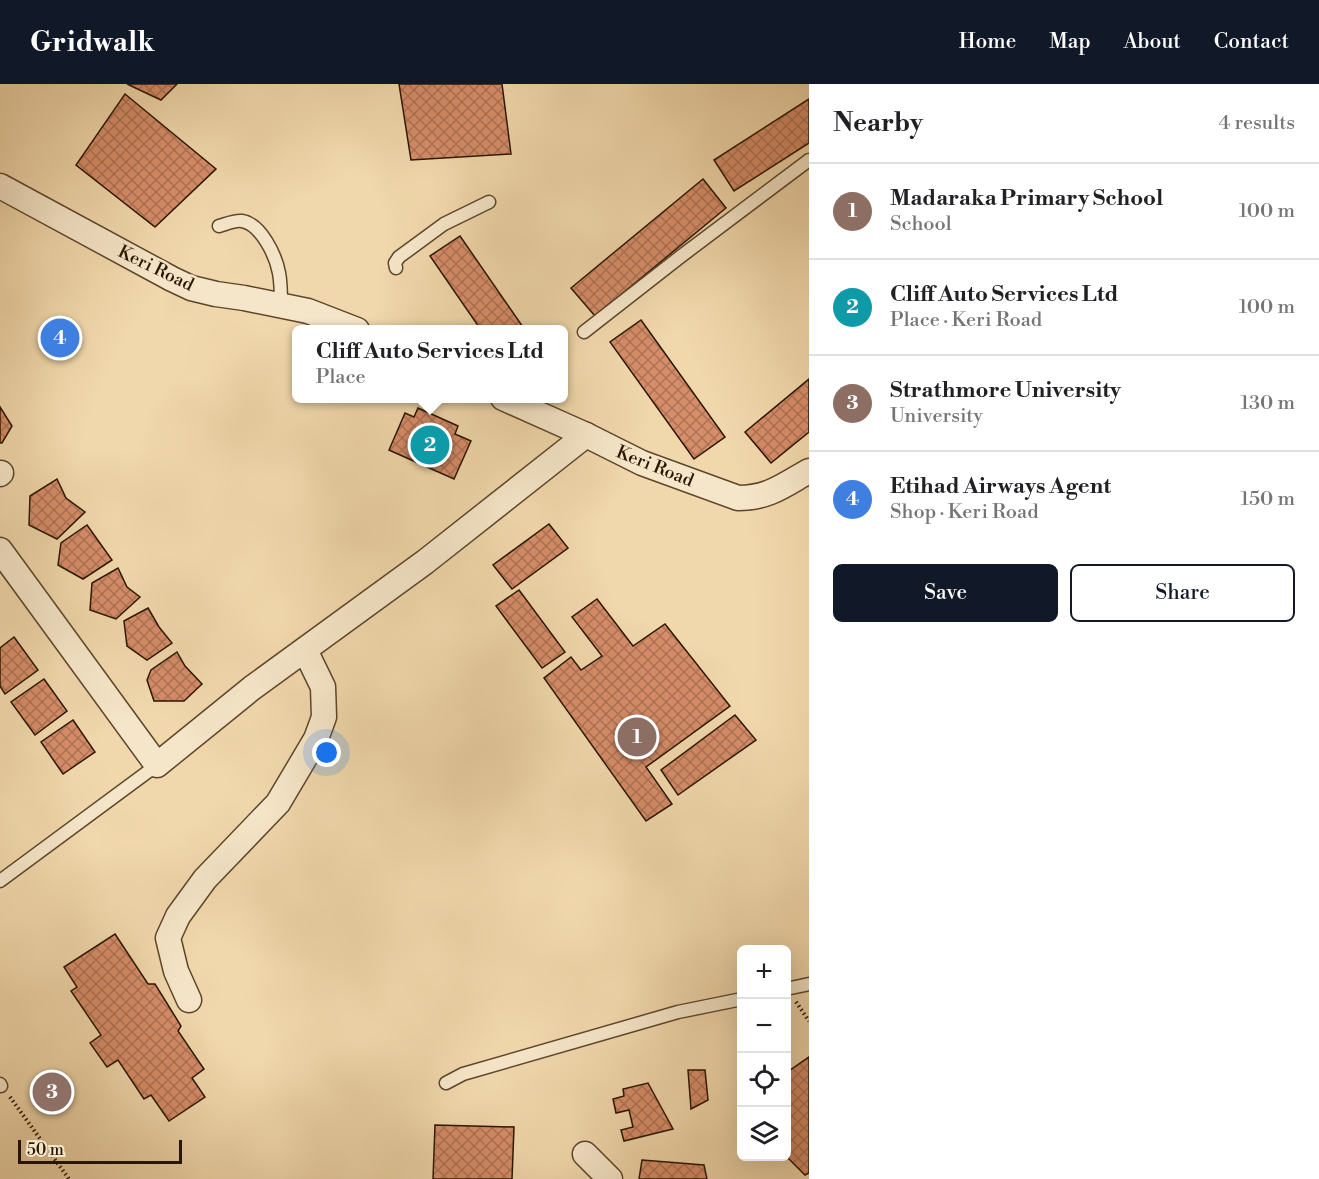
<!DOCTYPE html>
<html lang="en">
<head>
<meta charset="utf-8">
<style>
	:root { --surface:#fff; --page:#f6f6f6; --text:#202124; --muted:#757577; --line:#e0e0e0; --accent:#111827 }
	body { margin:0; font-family:"Libre Bodoni",serif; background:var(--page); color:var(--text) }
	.controls { position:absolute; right:18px; bottom:18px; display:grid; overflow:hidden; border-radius:9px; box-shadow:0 6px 24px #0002 }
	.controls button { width:54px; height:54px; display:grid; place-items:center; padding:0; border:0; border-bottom:2px solid var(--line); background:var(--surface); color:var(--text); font:30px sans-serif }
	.scale { position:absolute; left:18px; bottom:15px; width:164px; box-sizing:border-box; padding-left:6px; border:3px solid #2a1500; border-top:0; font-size:16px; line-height:21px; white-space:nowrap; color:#2a1500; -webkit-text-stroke:4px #f6e6c9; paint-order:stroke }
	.you { position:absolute; left:327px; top:669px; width:21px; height:21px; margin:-15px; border:4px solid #fff; border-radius:50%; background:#1a73e8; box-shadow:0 0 0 9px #1a73e833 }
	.badge { display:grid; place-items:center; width:39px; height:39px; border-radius:50%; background:var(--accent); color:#fff; font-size:20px; font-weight:700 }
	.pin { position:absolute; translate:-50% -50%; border:3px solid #fff; box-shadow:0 2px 6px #0006 }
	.popup { position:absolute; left:292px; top:241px; width:276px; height:78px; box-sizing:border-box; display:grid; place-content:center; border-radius:9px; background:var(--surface); filter:drop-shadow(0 2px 4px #0005); font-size:20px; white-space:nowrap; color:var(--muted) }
	.popup b { font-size:22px; color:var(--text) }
	.popup::after { content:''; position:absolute; left:50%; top:100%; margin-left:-12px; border:12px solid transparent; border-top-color:var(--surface) }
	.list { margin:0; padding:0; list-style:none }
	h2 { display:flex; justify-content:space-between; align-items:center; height:78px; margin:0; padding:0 24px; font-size:26px }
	h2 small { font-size:20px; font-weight:400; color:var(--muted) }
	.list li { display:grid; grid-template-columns:39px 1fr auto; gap:18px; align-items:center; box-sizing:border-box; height:96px; padding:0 24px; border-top:2px solid var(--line) }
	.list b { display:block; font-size:22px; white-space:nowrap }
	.list p { margin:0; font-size:20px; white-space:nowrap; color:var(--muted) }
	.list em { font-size:20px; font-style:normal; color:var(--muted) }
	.actions { display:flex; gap:12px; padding:18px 24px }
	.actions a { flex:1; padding:14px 0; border:2px solid var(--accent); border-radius:9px; text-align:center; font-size:21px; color:var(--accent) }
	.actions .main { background:var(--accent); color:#fff }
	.icon { flex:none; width:33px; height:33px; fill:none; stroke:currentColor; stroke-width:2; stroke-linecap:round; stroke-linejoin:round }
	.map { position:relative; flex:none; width:809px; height:1095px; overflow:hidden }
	header { display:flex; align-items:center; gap:36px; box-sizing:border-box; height:84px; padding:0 30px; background:var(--accent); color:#fff }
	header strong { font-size:28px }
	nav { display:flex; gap:33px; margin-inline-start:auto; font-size:21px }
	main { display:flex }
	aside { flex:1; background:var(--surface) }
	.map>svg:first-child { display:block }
</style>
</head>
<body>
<header>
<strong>Gridwalk</strong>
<nav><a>Home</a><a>Map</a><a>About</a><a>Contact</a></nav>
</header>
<main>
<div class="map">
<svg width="809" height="1095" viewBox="0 0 809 1095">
	<defs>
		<pattern id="building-cross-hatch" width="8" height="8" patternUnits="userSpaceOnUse" patternTransform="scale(1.5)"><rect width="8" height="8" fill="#d68d69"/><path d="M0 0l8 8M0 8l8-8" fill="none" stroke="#ae7254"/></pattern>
	</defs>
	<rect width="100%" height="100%" fill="#f1d8ac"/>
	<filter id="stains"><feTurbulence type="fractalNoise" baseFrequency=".00333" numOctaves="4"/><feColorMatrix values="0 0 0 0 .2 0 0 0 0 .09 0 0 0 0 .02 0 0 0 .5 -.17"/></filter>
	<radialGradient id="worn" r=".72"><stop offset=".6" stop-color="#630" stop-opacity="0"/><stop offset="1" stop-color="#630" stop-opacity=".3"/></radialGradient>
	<g fill="url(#building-cross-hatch)" stroke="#2a1500" stroke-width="1.5">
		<path d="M 127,0 L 177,0 L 161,16 Z"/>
		<path d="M 399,0 L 502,0 L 511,70 L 411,76 Z"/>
		<path d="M 125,10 L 216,85 L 155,143 L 76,81 Z"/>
		<path d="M 809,15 L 809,59 L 734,107 L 714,76 Z"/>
		<path d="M 703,95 L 726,124 L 595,232 L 571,204 Z"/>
		<path d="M 460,152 L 525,246 L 481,246 L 430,172 Z"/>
		<path d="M 641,236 L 725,353 L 694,375 L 610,258 Z"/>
		<path d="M 809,295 L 809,348 L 771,379 L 745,348 Z"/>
		<path d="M 0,323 L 12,342 L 2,359 L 0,359 Z"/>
		<path d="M 418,324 L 458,342 L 455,350 L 471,357 L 454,395 L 389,366 L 405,329 L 414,333 Z"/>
		<path d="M 57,395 L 66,414 L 85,428 L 57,455 L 29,441 L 30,412 Z"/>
		<path d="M 549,440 L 568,464 L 512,505 L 493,481 Z"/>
		<path d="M 87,441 L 112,476 L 83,495 L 58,481 L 61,459 Z"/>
		<path d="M 118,484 L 127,503 L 140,513 L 116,535 L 90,526 L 92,499 Z"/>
		<path d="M 519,506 L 565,568 L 542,584 L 496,522 Z"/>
		<path d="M 597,515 L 633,562 L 665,540 L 730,622 L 646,683 L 672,720 L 646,737 L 544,594 L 571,573 L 581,586 L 602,572 L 572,533 Z"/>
		<path d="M 148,524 L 159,543 L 172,559 L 147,576 L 127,562 L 124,537 Z"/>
		<path d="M 14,553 L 38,586 L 5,610 L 0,602 L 0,564 Z"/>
		<path d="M 177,568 L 185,582 L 202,600 L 184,617 L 154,617 L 147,596 L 151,586 Z"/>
		<path d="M 44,595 L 67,627 L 35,651 L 11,618 Z"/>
		<path d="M 735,631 L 756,656 L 678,711 L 661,686 Z"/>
		<path d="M 73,636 L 95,668 L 63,690 L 41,658 Z"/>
		<path d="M 115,850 L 148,900 L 155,900 L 181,942 L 178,947 L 204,985 L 192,994 L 205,1013 L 169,1037 L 151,1011 L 144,1015 L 118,976 L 107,983 L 90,959 L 101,951 L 71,907 L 77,903 L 64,883 Z"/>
		<path d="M 809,973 L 809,1089 L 805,1091 L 786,1072 L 786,989 Z"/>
		<path d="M 688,986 L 705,986 L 708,1016 L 691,1025 Z"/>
		<path d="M 648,999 L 673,1045 L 624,1057 L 621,1046 L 633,1043 L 629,1026 L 616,1029 L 613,1015 L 624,1012 L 623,1005 Z"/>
		<path d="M 435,1041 L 514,1043 L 512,1095 L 433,1095 Z"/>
		<path d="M 642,1076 L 704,1081 L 707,1095 L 639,1095 Z"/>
	</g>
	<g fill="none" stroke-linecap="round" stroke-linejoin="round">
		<defs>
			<g id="service">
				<path d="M 219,142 C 226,140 235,136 242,137 C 261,140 276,172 279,189 C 281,199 281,211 281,222"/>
				<path d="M 396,184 L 395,179 L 399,173 L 444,140 L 489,118"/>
				<path d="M 584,248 L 680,173 L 809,76"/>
				<path d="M 0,797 L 157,681"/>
				<path d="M 786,905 L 809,900"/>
				<path d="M 446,999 L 463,990 L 678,928 L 742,915"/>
				<path d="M 0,1000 L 1,1002"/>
			</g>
			<g id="minor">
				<path d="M 0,102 L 172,195 L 191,204 L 216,210 L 244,214 L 308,227 L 357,246"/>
				<path d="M 503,314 L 586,351 L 642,379 L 738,414 C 769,414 784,401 809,387"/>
				<path d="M 0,390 L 1,389"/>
				<path d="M 0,466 L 157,681 L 252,604 L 425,478 L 586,351"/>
				<path d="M 189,916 L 176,887 L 168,854 L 178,832 L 205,795 L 278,719 L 316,655 L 324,633 L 323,603 L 305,566"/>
				<path d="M 585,1070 L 610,1095"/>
			</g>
		</defs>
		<use href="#service" stroke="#5c462b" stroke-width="15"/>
		<use href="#minor" stroke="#5c462b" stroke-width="27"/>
		<g stroke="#2a1500" stroke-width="4" stroke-dasharray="1.5 3" stroke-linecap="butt">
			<path d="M 796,918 L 809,937"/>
			<path d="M 10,1013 L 69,1095"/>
		</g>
		<use href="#service" stroke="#f6e6c9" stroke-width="12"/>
		<use href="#minor" stroke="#f6e6c9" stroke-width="24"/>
	</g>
	<g text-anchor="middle" stroke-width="5" stroke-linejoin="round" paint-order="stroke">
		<g font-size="18" fill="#2a1500" stroke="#f6e6c9">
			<text transform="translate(156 184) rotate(26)" y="6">Keri Road</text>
			<text transform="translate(655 382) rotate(22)" y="6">Keri Road</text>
		</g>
	</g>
	<rect width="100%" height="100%" filter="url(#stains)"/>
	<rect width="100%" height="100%" fill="url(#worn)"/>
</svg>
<div class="controls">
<button>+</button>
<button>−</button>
<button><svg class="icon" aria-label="locate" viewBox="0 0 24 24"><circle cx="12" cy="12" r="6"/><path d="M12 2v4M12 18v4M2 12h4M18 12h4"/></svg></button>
<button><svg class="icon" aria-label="layers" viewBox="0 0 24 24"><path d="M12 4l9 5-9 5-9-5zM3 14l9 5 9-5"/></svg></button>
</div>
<div class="scale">50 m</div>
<div class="you"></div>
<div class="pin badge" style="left:637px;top:653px;background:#8d6e63">1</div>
<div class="pin badge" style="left:430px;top:361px;background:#0f9aa8">2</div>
<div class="popup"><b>Cliff Auto Services Ltd</b>Place</div>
<div class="pin badge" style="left:52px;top:1008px;background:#8d6e63">3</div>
<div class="pin badge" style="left:60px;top:254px;background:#3f7fe0">4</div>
</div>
<aside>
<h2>Nearby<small>4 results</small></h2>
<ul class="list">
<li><span class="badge" style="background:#8d6e63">1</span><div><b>Madaraka Primary School</b><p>School</p></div><em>100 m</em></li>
<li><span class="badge" style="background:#0f9aa8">2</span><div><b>Cliff Auto Services Ltd</b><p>Place · Keri Road</p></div><em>100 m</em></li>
<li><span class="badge" style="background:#8d6e63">3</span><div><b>Strathmore University</b><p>University</p></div><em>130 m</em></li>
<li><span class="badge" style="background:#3f7fe0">4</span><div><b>Etihad Airways Agent</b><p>Shop · Keri Road</p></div><em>150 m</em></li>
</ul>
<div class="actions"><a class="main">Save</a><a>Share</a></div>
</aside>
</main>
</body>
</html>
